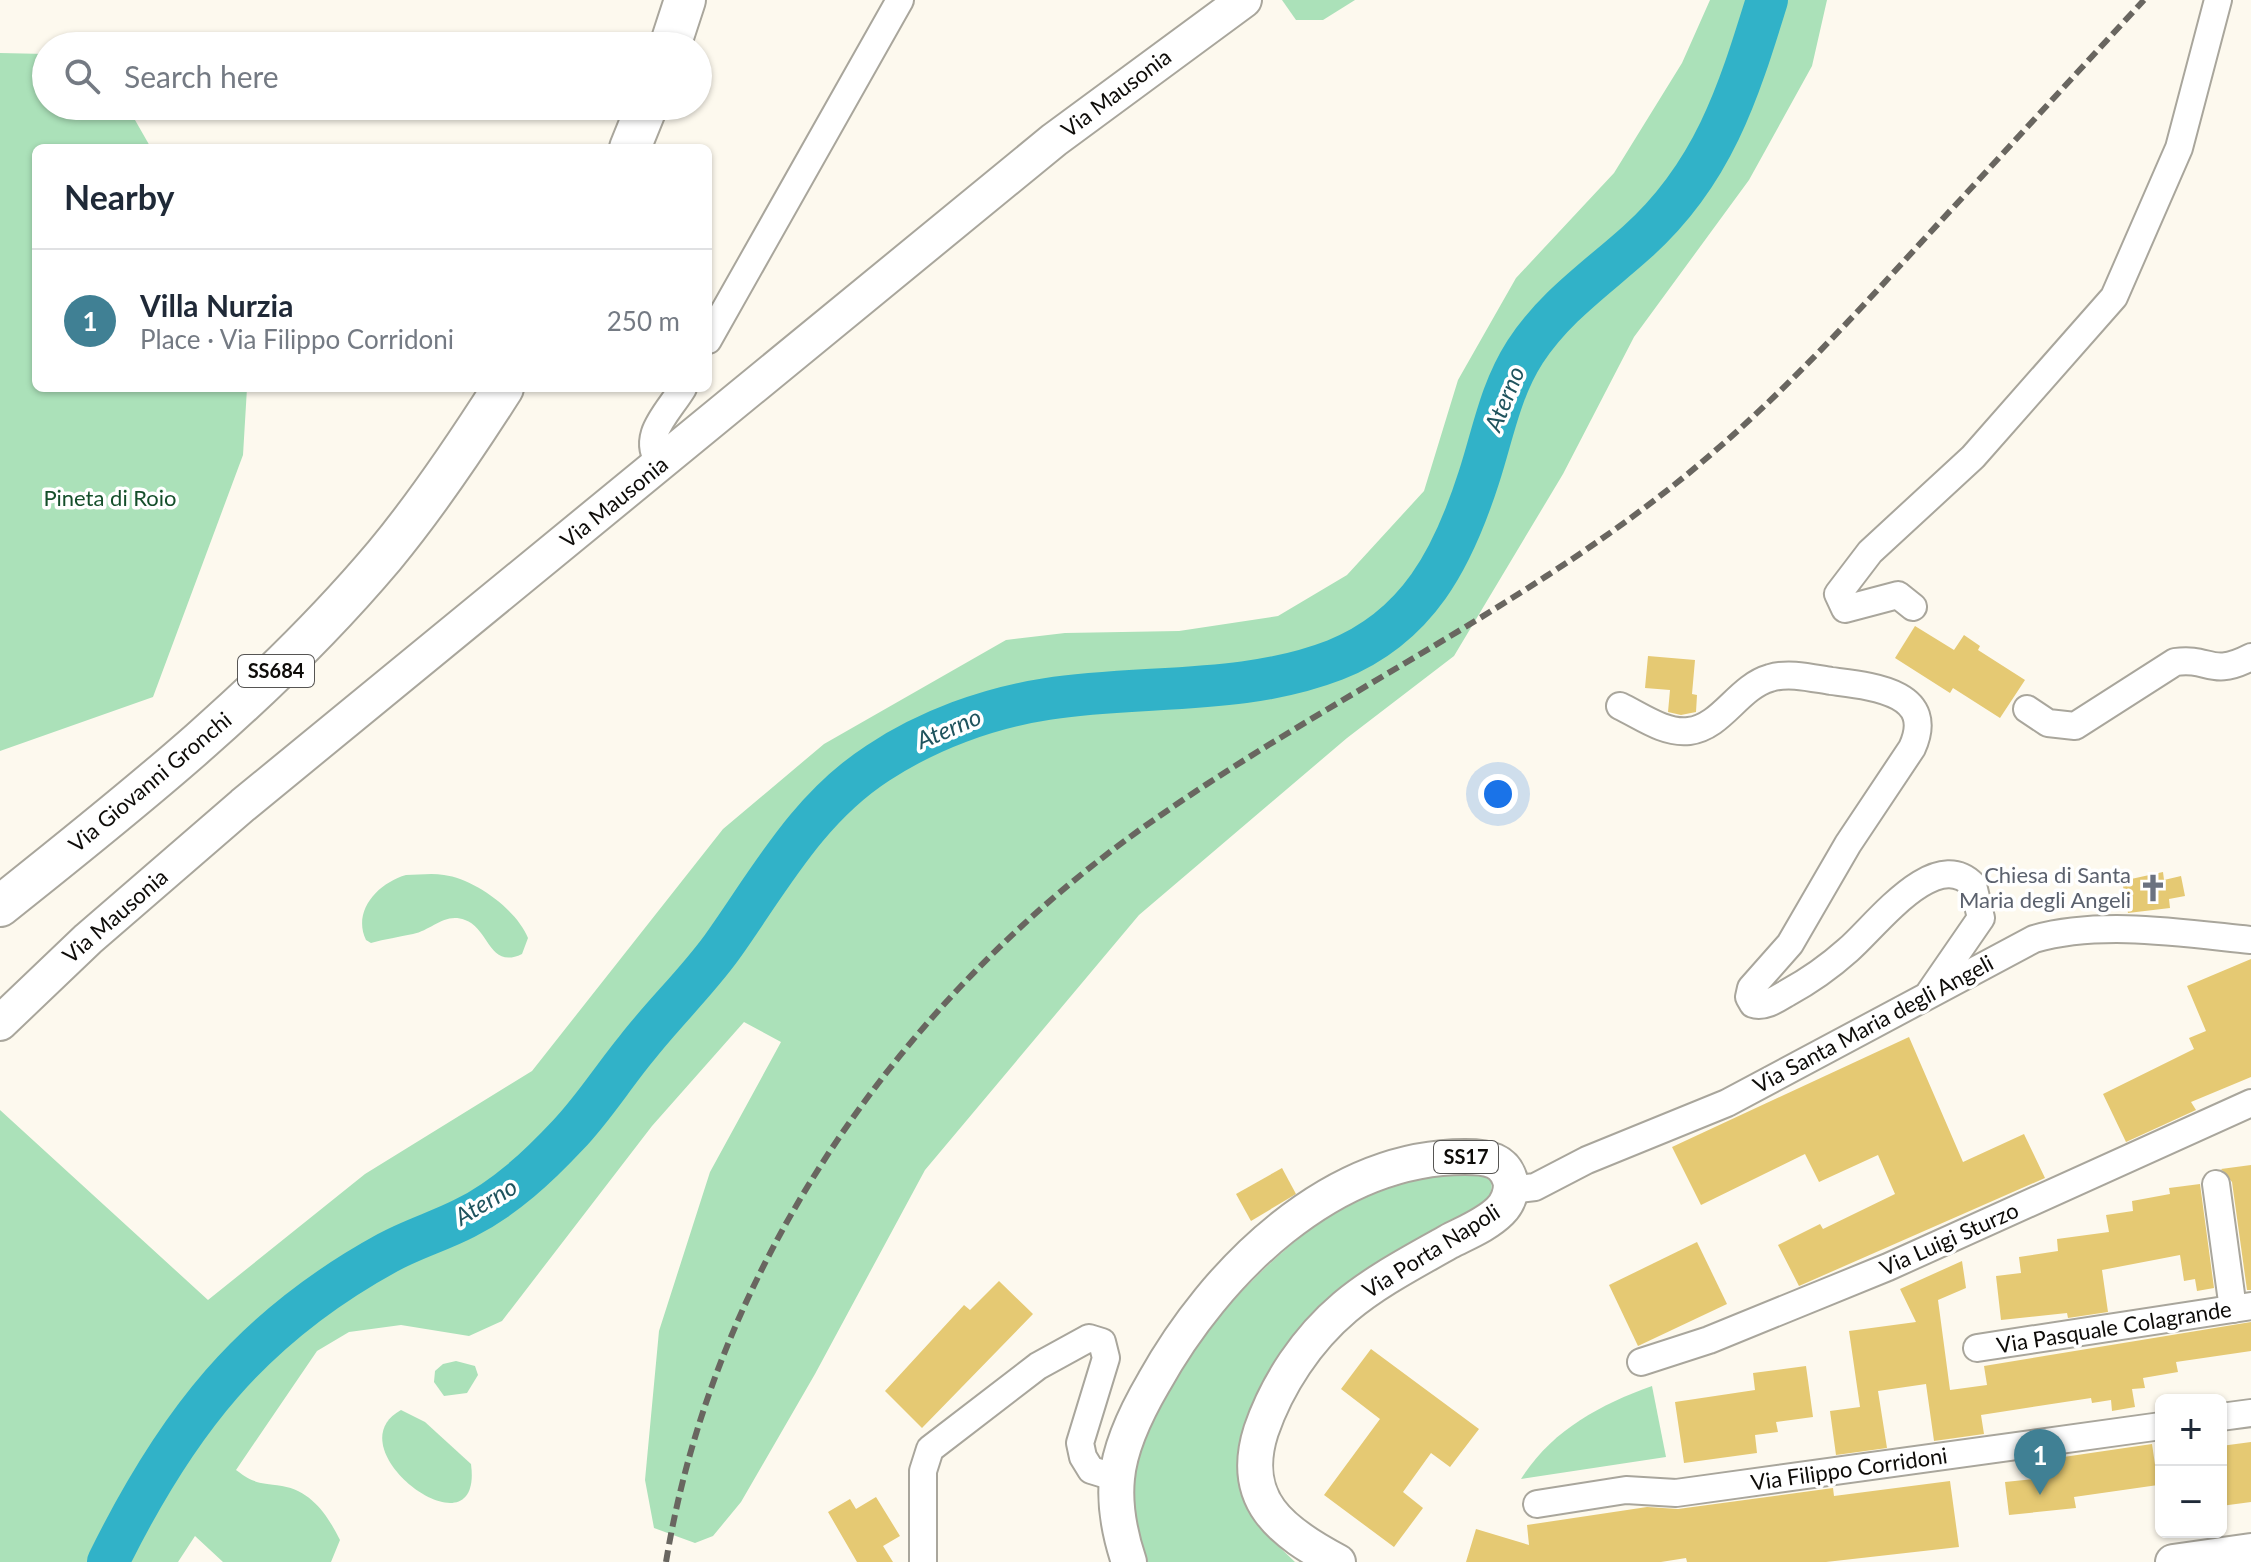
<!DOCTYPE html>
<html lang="en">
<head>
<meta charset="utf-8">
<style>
	:root { --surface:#fff; --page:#f2f2f3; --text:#1f2937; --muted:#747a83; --line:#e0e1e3; --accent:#408094 }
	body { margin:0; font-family:Lato,sans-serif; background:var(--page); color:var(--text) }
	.controls { position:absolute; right:24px; bottom:24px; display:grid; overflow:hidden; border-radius:12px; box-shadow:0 2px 6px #0004 }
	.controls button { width:72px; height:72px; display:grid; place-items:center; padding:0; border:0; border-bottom:2px solid var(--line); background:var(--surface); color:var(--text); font:40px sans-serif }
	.you { position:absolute; left:1498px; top:794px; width:28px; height:28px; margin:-20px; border:6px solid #fff; border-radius:50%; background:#1a73e8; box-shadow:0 0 0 12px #1a73e833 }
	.badge { display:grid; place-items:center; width:52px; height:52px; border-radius:50%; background:var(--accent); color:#fff; font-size:26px; font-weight:700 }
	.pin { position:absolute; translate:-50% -66px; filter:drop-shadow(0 2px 4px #0008) }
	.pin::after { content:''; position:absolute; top:42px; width:28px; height:24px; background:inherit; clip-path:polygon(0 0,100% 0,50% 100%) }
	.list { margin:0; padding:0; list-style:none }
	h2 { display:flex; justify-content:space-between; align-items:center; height:104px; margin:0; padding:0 32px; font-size:34px }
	h2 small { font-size:26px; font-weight:400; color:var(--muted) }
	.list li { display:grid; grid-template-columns:52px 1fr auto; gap:24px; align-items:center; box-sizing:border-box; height:144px; padding:0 32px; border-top:2px solid var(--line) }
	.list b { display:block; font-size:30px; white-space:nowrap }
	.list p { margin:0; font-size:26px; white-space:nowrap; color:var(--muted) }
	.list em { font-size:26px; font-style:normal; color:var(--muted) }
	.icon { flex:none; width:44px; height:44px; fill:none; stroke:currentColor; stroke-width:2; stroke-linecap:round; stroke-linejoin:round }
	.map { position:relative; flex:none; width:2251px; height:1562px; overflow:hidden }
	.search { position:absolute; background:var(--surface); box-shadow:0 2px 6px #0004; left:32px; top:32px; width:680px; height:88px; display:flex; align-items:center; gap:20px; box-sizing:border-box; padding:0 28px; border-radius:44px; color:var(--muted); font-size:30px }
	.panel { position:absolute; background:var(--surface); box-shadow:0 2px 6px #0004; left:32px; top:144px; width:680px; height:248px; border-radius:12px }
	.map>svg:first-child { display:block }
</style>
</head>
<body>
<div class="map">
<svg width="2251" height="1562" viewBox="0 0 2251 1562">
	<rect width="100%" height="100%" fill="#fdf9ee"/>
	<g fill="#abe1b9">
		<path d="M 1282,0 L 1355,0 L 1323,20 L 1296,20 Z"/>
		<path d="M 1710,0 L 1827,0 L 1812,66 L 1749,180 L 1634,337 L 1563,474 L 1454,656 L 1347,738 L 1139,915 L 925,1170 L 815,1374 L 741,1502 L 713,1536 L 695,1543 L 654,1528 L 645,1480 L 659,1331 L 710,1172 L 781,1042 L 744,1022 L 652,1126 L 502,1321 L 469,1336 L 401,1325 L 349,1332 L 317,1351 L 236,1470 C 256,1485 259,1482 282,1486 C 312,1491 328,1516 340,1540 L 331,1562 L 223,1562 L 195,1536 L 178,1562 L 0,1562 L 0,1110 L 208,1300 L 365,1174 L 532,1071 L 723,829 L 824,744 L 1006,640 L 1065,633 L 1179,631 L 1278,616 L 1347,575 L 1424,491 L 1458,380 L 1516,278 L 1614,173 L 1682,63 Z"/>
		<path d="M 0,53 L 46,54 L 46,106 L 127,106 L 151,148 L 36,148 L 36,388 L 247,388 L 243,455 L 153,697 L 0,751 Z"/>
		<path d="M 406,875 C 418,875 432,873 444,875 C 475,879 517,910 528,938 L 522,954 C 489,970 489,928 465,920 C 445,912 432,930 413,934 C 399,937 385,939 371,943 L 366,940 C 352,911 378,883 406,875 Z"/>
		<path d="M 1465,1171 L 1488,1175 C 1496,1189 1490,1196 1480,1206 L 1300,1338 L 1251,1509 L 1270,1538 L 1295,1562 L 1145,1562 C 1139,1540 1133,1519 1133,1496 C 1134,1391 1266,1249 1353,1201 C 1388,1182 1426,1177 1465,1171 Z"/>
		<path d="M 456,1361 L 475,1366 L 478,1375 L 467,1393 L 444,1396 L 434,1382 L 435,1371 L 443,1364 Z"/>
		<path d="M 1652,1386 L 1666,1457 L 1521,1479 C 1551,1431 1599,1405 1652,1386 Z"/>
		<path d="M 401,1410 L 425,1422 L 471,1464 C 484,1562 330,1449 401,1410 Z"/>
	</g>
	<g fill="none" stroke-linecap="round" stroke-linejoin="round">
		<path stroke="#31b2c8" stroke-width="42" d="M 108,1562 C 176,1424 250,1328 387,1253 C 412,1239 440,1231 465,1218 C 505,1198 538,1167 568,1135 C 593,1109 613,1077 636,1049 C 663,1014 696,983 722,947 C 769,881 807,809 878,763 C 928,730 988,708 1047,699 C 1143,684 1242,696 1335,660 C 1418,627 1453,558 1479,477 C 1493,434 1500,391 1525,352 C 1555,306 1597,278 1637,242 C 1713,174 1738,94 1767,0"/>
	</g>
	<g fill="#e5c973">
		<path d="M 1915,626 L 1954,650 L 1964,635 L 1980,646 L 1978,650 L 2025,680 L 2000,718 L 1953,688 L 1950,693 L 1895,658 Z"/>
		<path d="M 1648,656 L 1695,660 L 1692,694 L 1697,695 L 1696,712 L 1681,715 L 1668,712 L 1670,690 L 1645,688 Z"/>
		<path d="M 2163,872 L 2164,880 L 2181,876 L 2185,896 L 2169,899 L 2170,908 L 2128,913 L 2122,881 Z"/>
		<path d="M 2251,959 L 2251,1077 L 2191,1102 L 2196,1110 L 2126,1142 L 2103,1094 L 2194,1049 L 2189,1038 L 2206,1031 L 2187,986 Z"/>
		<path d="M 1909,1037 L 1963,1162 L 2024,1134 L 2045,1178 L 1799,1286 L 1778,1245 L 1820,1224 L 1823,1229 L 1895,1194 L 1878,1155 L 1819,1182 L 1805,1154 L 1701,1205 L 1672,1147 Z"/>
		<path d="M 2251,1165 L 2251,1290 L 2247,1290 L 2232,1182 L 2221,1169 Z"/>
		<path d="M 1282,1168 L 1296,1194 L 1251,1221 L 1236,1194 Z"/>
		<path d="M 2200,1184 L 2214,1288 L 2197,1291 L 2195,1279 L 2184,1281 L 2180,1255 L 2102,1270 L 2108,1312 L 2068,1318 L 2067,1313 L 2001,1320 L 1996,1276 L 2021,1273 L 2019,1257 L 2058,1251 L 2057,1239 L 2109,1232 L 2106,1215 L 2133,1211 L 2132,1201 L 2170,1194 L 2169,1188 Z"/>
		<path d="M 1697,1242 L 1727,1304 L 1638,1346 L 1609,1285 Z"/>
		<path d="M 1962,1261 L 1966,1288 L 1938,1300 L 1950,1390 L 1987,1385 L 1984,1366 L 2251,1322 L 2251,1351 L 2176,1362 L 2178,1372 L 2143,1378 L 2145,1388 L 2132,1389 L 2135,1407 L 2112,1411 L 2111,1400 L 2092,1403 L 2091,1398 L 1981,1415 L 1984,1434 L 1934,1441 L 1926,1384 L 1878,1391 L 1887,1448 L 1836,1455 L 1830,1411 L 1860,1407 L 1849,1331 L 1916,1322 L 1900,1289 Z"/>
		<path d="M 999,1281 L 1033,1314 L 922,1428 L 885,1391 L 964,1305 L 970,1310 Z"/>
		<path d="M 1371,1349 L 1479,1429 L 1450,1467 L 1431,1453 L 1403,1492 L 1423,1508 L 1394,1547 L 1324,1495 L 1380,1419 L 1341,1389 Z"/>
		<path d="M 1806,1366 L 1813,1417 L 1776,1422 L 1778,1432 L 1755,1435 L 1757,1453 L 1684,1463 L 1675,1402 L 1755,1390 L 1753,1373 Z"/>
		<path d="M 2251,1442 L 2251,1502 L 2221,1506 L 2221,1446 Z"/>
		<path d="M 2152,1444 L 2158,1485 L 2074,1497 L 2076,1508 L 2009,1515 L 2005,1482 L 2044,1478 L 2043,1460 Z"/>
		<path d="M 1950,1481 L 1959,1547 L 1826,1562 L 1687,1562 L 1686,1558 L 1661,1562 L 1466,1562 L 1476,1529 L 1529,1545 L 1527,1525 L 1647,1507 L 1678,1509 L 1833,1488 L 1834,1496 Z"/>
		<path d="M 876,1497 L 900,1536 L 883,1546 L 893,1562 L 857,1562 L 828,1512 L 850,1499 L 856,1509 Z"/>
	</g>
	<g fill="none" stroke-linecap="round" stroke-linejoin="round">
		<defs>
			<g id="minor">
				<path d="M 708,340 L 900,0"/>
				<path d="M 661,464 C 639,437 668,413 683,388"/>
				<path d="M 1913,607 L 1898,595 L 1845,609 L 1838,594 L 1870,552 L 1973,457 L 2114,297 L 2179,148 L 2218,0"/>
				<path d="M 1620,706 C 1641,716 1665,734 1689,731 C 1722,727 1738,687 1770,678 C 1789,672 1812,678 1831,681 C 1869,686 1938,691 1912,748 L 1848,844 L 1790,944 L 1751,988 L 1749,997 L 1753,1004 C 1764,1008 1777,999 1787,993 C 1809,981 1829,967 1848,950 C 1875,927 1935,845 1973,885 L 1981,918 L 1930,992"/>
				<path d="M 2027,709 L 2048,723 L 2075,726 L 2175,662 C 2211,657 2210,678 2251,657"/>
				<path d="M 2216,1184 L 2233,1309"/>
				<path d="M 1511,1190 L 1535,1187 L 1587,1160 L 1727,1103 L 2034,939 C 2101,920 2182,933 2251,940"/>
				<path d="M 1977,1348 L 2251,1306"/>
				<path d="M 1641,1362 L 1709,1340 L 1888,1267 L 2251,1103"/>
				<path d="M 2221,1417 L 2251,1413"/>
				<path d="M 1537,1504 L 1626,1490 L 1676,1493 L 2161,1426"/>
				<path d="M 923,1562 L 923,1471 L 930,1449 L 1038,1366 L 1089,1338 L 1102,1342 L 1106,1358 L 1080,1443 L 1083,1457 L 1091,1470 L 1117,1478"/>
			</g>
			<g id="major">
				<path d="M 0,1023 L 88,939 L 243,805 L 1054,140 L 1244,0"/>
				<path d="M 1129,1562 C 1120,1535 1114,1507 1117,1478 C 1120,1445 1137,1411 1154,1382 C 1215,1272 1330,1157 1465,1157 C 1487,1157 1506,1159 1511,1184 C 1511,1194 1508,1203 1500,1211 C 1486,1225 1465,1233 1448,1242 C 1413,1262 1376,1281 1345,1307 C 1307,1339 1277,1384 1261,1431 C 1239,1500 1281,1532 1338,1562"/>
				<path d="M 2173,1562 L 2251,1551"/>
			</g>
			<g id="highway">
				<path d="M 670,46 L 685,0"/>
				<path d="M 630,148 L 647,106"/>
				<path d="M 0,906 C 136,798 272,689 384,556 C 428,503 466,446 503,388"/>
			</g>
		</defs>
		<use href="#minor" stroke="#a9a69c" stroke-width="30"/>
		<use href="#major" stroke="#a9a69c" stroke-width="38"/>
		<use href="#highway" stroke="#a9a69c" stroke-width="44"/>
		<use href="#minor" stroke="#fff" stroke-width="26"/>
		<use href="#major" stroke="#fff" stroke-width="34"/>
		<use href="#highway" stroke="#fff" stroke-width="40"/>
		<path stroke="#696660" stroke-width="6" stroke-dasharray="12 6" stroke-linecap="butt" d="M 666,1562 C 716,1258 910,987 1161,815 C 1328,699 1514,612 1674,485 C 1766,412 1847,324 1926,237 C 1999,158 2071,79 2144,0"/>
	</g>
	<defs>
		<symbol id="church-bare" viewBox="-9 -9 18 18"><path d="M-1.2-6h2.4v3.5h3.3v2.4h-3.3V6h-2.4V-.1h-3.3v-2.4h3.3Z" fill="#6b7280" stroke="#fff" stroke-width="2.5" paint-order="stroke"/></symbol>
	</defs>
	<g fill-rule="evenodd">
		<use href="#church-bare" x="2133" y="868" width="40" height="40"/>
	</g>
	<g text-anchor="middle" stroke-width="7" stroke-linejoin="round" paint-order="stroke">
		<g fill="#fff" stroke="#565553" stroke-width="2">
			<rect x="238" y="655" width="76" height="32" rx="6"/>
			<rect x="1434" y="1141" width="64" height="32" rx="6"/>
		</g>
		<g font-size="20" font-weight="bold" fill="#0e0c09">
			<text x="276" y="678">SS684</text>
			<text x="1466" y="1164">SS17</text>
		</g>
		<g font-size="22" fill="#0e0c09" stroke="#fff">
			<text transform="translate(1116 93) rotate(-37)" y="8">Via Mausonia</text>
			<text transform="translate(614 502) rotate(-39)" y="8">Via Mausonia</text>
			<text transform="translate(150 782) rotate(-40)" y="8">Via Giovanni Gronchi</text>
			<text transform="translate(115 916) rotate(-41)" y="8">Via Mausonia</text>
			<text transform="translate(1873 1024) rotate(-28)" y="8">Via Santa Maria degli Angeli</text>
			<text transform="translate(1949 1239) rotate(-24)" y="8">Via Luigi Sturzo</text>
			<text transform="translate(1431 1251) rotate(-32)" y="8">Via Porta Napoli</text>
			<text transform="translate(2114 1327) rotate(-9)" y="8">Via Pasquale Colagrande</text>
			<text transform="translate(1849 1469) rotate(-8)" y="8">Via Filippo Corridoni</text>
		</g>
		<g font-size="22" fill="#154f2b" stroke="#fff">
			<text x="110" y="506">Pineta di Roio</text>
		</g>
		<g font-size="22" fill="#5b616d" stroke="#fff" text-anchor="end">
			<text x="2131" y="883">Chiesa di Santa<tspan x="2131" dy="25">Maria degli Angeli</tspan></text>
		</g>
		<g font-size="24" font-style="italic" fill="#1f535d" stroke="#fff">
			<text transform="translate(1505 399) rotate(-68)" y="8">Aterno</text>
			<text transform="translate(949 729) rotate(-23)" y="8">Aterno</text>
			<text transform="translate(486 1202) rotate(-31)" y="8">Aterno</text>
		</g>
	</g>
</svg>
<div class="controls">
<button>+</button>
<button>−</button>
</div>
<div class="you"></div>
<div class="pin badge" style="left:2040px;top:1495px">1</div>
<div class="search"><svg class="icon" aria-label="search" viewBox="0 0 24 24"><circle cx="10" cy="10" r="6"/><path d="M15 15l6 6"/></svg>Search here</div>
<section class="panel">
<h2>Nearby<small></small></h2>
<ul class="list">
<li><span class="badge">1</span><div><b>Villa Nurzia</b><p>Place · Via Filippo Corridoni</p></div><em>250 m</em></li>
</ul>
</section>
</div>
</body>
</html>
